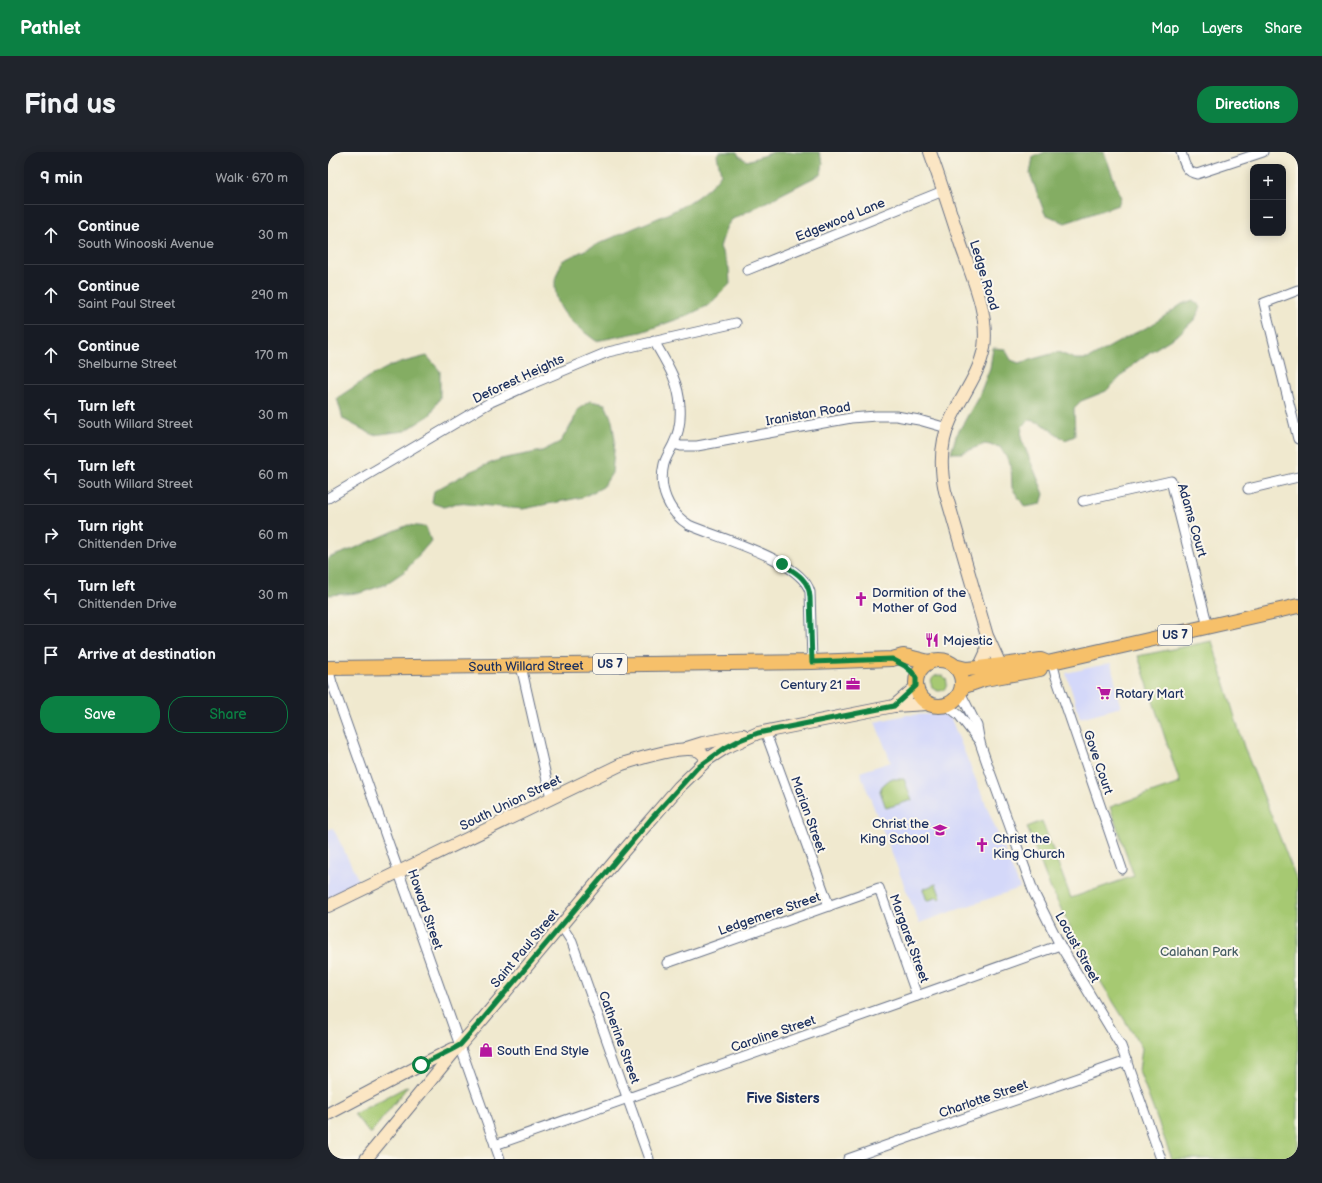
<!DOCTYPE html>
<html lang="en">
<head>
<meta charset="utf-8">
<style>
	:root { --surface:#171b24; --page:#20242c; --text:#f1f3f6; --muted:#9ea1a6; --line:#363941; --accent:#0b8043 }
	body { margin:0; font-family:"Balsamiq Sans",sans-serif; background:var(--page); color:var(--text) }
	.controls { position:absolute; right:12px; top:12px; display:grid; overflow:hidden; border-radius:8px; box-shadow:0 2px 10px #0003 }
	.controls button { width:36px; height:36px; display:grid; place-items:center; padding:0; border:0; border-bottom:1px solid var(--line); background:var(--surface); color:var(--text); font:20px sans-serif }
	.stop { position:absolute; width:12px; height:12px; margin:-9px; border:3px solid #0b8043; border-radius:50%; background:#fff }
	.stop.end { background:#0b8043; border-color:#fff; box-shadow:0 1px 4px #0008 }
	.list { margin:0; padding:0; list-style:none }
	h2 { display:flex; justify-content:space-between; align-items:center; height:52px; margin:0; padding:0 16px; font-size:17px }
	h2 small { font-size:13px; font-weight:400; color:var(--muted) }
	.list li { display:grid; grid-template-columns:26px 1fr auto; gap:12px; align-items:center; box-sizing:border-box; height:60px; padding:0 16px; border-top:1px solid var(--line) }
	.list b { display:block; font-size:15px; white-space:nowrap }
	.list p { margin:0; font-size:13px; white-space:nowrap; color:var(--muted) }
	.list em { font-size:13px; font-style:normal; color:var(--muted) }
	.actions { display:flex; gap:8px; padding:12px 16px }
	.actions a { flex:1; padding:9px 0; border:1px solid var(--accent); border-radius:16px; text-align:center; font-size:14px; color:var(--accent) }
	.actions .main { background:var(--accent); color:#fff }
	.icon { flex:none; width:22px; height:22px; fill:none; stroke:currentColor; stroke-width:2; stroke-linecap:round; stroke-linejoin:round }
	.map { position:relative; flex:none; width:970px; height:1007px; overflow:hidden; border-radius:16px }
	header { display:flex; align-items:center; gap:24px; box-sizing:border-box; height:56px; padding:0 20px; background:var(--accent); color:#fff }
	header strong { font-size:19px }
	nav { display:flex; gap:22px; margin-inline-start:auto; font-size:14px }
	.intro { display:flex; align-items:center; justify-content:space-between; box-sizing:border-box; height:96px; padding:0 24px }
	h1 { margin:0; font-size:28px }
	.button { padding:10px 18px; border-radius:16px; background:var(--accent); color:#fff; font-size:14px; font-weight:700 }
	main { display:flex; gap:24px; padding:0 24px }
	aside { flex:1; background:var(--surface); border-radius:16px; box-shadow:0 2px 10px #0003 }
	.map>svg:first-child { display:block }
</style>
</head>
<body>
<header>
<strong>Pathlet</strong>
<nav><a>Map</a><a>Layers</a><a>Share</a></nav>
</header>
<div class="intro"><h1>Find us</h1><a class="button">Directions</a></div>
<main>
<aside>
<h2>9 min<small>Walk · 670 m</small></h2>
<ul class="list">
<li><svg class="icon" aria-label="ahead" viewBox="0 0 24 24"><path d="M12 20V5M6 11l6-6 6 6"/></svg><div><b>Continue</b><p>South Winooski Avenue</p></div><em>30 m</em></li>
<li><svg class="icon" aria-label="ahead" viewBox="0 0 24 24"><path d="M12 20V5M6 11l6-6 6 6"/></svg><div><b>Continue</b><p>Saint Paul Street</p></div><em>290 m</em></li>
<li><svg class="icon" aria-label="ahead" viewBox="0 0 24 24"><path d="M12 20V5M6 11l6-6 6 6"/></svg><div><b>Continue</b><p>Shelburne Street</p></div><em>170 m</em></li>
<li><svg class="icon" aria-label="left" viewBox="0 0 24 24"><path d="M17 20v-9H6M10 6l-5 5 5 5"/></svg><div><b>Turn left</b><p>South Willard Street</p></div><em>30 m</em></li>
<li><svg class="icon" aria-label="left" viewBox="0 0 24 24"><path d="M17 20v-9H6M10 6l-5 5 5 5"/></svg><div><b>Turn left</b><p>South Willard Street</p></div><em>60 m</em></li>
<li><svg class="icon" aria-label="right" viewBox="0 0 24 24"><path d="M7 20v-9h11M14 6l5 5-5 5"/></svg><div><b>Turn right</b><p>Chittenden Drive</p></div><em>60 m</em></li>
<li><svg class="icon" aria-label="left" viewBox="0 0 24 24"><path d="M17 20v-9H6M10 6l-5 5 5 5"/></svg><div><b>Turn left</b><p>Chittenden Drive</p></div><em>30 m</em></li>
<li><svg class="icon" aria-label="arrive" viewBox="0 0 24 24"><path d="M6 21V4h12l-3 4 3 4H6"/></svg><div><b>Arrive at destination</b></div></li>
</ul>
<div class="actions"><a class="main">Save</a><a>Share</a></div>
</aside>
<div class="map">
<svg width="970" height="1007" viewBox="0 0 970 1007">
	<rect width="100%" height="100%" fill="#fbf7ec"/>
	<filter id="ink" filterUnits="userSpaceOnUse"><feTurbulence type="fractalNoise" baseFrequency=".025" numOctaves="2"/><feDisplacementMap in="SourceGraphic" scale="8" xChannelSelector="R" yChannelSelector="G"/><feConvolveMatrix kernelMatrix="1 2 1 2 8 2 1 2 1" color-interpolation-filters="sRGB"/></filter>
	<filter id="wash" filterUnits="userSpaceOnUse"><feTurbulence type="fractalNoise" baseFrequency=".012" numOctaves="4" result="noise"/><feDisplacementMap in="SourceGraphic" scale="16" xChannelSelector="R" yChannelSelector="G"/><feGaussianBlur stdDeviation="0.9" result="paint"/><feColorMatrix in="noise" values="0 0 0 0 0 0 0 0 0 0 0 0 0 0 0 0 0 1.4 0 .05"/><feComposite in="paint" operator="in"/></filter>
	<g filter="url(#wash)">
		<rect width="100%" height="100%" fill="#f0e9cf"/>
		<g fill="#d4d8f9">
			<path d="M 783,511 L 793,555 L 752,566 L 738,521 Z"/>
			<path d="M 614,562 L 623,567 L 692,736 L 591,771 L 532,620 L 563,610 L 547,570 L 578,563 Z"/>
			<path d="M 5,676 L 32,731 L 0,747 L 0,678 Z"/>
		</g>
		<g fill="#a6c972" stroke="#607c68">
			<path d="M 884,489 L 916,595 L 970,731 L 970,1007 L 844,1007 L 811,919 L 814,896 L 758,806 L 722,735 L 699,675 L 714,669 L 743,746 L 806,724 L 782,655 L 852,631 L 810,504 Z"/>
			<circle cx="611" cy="531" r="8"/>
			<path d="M 562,627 L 576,627 L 584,648 L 558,656 L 552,639 L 554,634 Z"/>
			<path d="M 608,732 L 613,746 L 610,747 L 609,745 L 599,749 L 595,737 Z"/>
			<path d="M 80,934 L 42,982 L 26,962 Z"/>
		</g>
		<g fill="#84ad64" stroke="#506e61">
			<path d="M 391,0 L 409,0 L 411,4 L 419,9 L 446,0 L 491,0 L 495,11 L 493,22 L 403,68 L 398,76 L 392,95 L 401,116 L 402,132 L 381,153 L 356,165 L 313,180 L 268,189 C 247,173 226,160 227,130 C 227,124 232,116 234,109 C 256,98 277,89 299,79 C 332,65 371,52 393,22 L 389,3 Z"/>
			<path d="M 717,0 L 776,0 L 793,46 L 790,53 L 737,71 L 717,62 L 702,22 L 705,5 Z"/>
			<path d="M 865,148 L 873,155 L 867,167 L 851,182 L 822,200 L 807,211 L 778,239 L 753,249 L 746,256 L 747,284 L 737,288 L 713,271 L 701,268 L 694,274 L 693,286 L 716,342 L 713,352 L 697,355 L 684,336 L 683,313 L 672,295 L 657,292 L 633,301 L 623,301 L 628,284 L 651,244 L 662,216 L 665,196 L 677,197 L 683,208 L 691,211 L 730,200 L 747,207 L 760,207 L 803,183 L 822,174 L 854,152 Z"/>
			<path d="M 99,204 L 112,219 L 112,246 L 102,263 L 77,279 L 45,283 L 15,267 L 9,246 L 41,225 L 64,213 Z"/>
			<path d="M 262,249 L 277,252 L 284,268 L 287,288 L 284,321 L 275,335 L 255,345 L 195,357 L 129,351 L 116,355 L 104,351 L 106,339 L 143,319 L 173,307 L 214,299 L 232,290 L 245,270 L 249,258 Z"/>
			<path d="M 80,373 L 98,375 L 103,389 L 77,419 L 56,433 L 32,441 L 0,443 L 0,406 L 25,397 Z"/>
		</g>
	</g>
	<g filter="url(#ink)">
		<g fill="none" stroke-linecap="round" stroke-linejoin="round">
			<defs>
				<g id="street">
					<path d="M 853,0 C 856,10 857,20 869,22 L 935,0"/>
					<path d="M 419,118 L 615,39"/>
					<path d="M 970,138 L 936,151 L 970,287"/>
					<path d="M 326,189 C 338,210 351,229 352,254 C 353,267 351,281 345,293 C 342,299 338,305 336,312 C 330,336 340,360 361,373 C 390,386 474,408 482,440 L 484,510"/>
					<path d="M 346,292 L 353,294 L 369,294 L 523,266 L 548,264 L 568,264 L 591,268 L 619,276"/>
					<path d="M 920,337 L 970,325"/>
					<path d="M 0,346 L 163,250 L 201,233 L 280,200 L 408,171"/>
					<path d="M 755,349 L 843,329 L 880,475"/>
					<path d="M 724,510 L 728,525 L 794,717"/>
					<path d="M 193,514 L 223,646"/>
					<path d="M 0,516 L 4,531 L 172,1007"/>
					<path d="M 632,540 L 649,574 L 652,591 L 662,620 L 706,741 L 732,793 L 793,894 L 833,1007"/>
					<path d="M 618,553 L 631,563 L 652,590"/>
					<path d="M 437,579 L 501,754"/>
					<path d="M 233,773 L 244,790 L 321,1007"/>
					<path d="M 339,811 L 551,736 L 589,844"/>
					<path d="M 167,993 L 589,844 L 732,793"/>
					<path d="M 520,1007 L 799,909"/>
				</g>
				<g id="secondary">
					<path d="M 602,0 C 613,31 623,62 633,93 C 644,125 661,161 656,196 C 651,223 634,243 623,267 C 612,290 612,315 617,339 L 659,484 L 658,501 L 651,516"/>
					<path d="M 660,486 L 670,508 L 672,522"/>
					<path d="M 566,554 L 588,535"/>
					<path d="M 359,596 L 375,591 L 415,583"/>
					<path d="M 0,754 L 294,612 C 310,607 356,592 371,599 C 374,601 377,604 380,607"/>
					<path d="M 0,962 L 93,913 L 125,897"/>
					<path d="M 38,1007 L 125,901 L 154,868 L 287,709 L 351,635 L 380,607 L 397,596 L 430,581 L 566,554 L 599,552"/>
				</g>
				<g id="primary">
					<circle cx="611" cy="531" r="23"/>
					<path d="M 626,514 L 638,517 L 651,516 L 713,508 L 720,511 L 724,510 L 970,454"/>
					<path id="s1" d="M 0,516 L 484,510 L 564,507 L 575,504 L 581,505 L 601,510"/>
					<path d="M 634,535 L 657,527 L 712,517"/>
				</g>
			</defs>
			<use href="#street" stroke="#667086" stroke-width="11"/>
			<use href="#secondary" stroke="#667086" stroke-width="14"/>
			<use href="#primary" stroke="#667086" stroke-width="16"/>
			<use href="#street" stroke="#fff" stroke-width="9"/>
			<use href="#secondary" stroke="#fbe6c4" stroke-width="12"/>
			<use href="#primary" stroke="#f6c06b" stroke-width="14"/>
		</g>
	</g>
	<g fill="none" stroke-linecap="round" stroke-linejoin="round" filter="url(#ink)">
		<path stroke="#0b8043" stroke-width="5" d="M 93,913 L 123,898 L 132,893 L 154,868 L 323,667 L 369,616 L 397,596 L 412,588 L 430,581 L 566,554 L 588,534 L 588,526 L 584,520 L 577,514 L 564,507 L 484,510 L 482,445 C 481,427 467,420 454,412"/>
	</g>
	<defs>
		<symbol id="church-bare" viewBox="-9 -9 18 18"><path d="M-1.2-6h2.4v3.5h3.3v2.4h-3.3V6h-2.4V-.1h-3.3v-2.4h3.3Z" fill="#b5179e" stroke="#fbf7ec" stroke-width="2.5" paint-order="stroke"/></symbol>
		<symbol id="restaurant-bare" viewBox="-9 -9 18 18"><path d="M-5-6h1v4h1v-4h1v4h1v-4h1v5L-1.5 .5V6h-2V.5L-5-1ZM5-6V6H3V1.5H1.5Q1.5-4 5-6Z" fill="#b5179e" stroke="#fbf7ec" stroke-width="2.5" paint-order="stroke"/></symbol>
		<symbol id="office-bare" viewBox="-9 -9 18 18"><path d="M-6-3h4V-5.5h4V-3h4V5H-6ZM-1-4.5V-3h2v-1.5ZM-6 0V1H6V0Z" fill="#b5179e" stroke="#fbf7ec" stroke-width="2.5" paint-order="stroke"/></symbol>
		<symbol id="supermarket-bare" viewBox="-9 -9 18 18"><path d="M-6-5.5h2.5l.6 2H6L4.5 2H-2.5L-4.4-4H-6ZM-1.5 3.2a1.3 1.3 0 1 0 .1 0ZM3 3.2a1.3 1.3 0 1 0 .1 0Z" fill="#b5179e" stroke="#fbf7ec" stroke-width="2.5" paint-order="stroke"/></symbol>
		<symbol id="school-bare" viewBox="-9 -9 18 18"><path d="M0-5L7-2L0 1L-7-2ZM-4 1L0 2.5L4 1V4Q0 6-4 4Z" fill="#b5179e" stroke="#fbf7ec" stroke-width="2.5" paint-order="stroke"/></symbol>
		<symbol id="shop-bare" viewBox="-9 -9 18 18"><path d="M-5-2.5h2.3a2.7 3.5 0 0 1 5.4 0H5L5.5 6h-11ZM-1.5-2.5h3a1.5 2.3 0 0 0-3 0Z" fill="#b5179e" stroke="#fbf7ec" stroke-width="2.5" paint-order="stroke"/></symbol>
	</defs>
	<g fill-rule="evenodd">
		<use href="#church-bare" x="523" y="437" width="20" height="20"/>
		<use href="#restaurant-bare" x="594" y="478" width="20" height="20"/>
		<use href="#office-bare" x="515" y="522" width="20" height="20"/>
		<use href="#supermarket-bare" x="766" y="531" width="20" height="20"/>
		<use href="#school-bare" x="602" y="668" width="20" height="20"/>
		<use href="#church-bare" x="644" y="683" width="20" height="20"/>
		<use href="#shop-bare" x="148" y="888" width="20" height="20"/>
	</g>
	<g text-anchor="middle" stroke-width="4" stroke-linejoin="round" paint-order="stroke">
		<g fill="#fbf7ec" stroke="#5e6b89" stroke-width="1">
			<rect x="830" y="473" width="34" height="20" rx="3"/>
			<rect x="265" y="502" width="34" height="20" rx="3"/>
		</g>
		<g font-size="12" font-weight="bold" fill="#1b2f5e">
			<text x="847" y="487">US 7</text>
			<text x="282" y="516">US 7</text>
		</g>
		<g font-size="13" fill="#1b2f5e" stroke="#fbf7ec">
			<text transform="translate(512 67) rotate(-22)" y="5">Edgewood Lane</text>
			<text transform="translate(657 123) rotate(73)" y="5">Ledge Road</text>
			<text transform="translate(190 226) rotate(-25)" y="5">Deforest Heights</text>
			<text transform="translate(480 261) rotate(-10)" y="5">Iranistan Road</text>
			<text transform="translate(865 368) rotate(74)" y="5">Adams Court</text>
			<text dy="5" stroke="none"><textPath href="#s1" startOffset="198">South Willard Street</textPath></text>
			<text transform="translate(771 610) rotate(71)" y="5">Gove Court</text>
			<text transform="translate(182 650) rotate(-26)" y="5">South Union Street</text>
			<text transform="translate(481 662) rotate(70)" y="5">Marian Street</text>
			<text transform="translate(98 757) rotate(71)" y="5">Howard Street</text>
			<text transform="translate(441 761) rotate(-19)" y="5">Ledgemere Street</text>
			<text transform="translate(582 786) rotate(70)" y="5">Margaret Street</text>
			<text transform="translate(750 795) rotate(61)" y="5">Locust Street</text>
			<text transform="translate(196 796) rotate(-50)" y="5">Saint Paul Street</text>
			<text transform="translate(445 881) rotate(-19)" y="5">Caroline Street</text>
			<text transform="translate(292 885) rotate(70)" y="5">Catherine Street</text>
			<text transform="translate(655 946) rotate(-19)" y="5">Charlotte Street</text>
		</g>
		<g font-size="13" fill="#1b2f5e" stroke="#fbf7ec" text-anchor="start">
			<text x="544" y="445">Dormition of the<tspan x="544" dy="15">Mother of God</tspan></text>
			<text x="615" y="493">Majestic</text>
			<text x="514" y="537" text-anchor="end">Century 21</text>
			<text x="787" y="546">Rotary Mart</text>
			<text x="601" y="676" text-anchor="end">Christ the<tspan x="601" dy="15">King School</tspan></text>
			<text x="665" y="691">Christ the<tspan x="665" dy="15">King Church</tspan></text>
			<text x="169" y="903">South End Style</text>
		</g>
		<g font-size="13" fill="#455d64" stroke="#fbf7ec">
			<text x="871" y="804">Calahan Park</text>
		</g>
		<g font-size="14" font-weight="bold" fill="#1b2f5e" stroke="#fbf7ec">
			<text x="455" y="951">Five Sisters</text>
		</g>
	</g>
</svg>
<div class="controls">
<button>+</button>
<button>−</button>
</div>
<div class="stop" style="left:93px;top:913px"></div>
<div class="stop end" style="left:454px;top:412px"></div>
</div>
</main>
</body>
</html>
